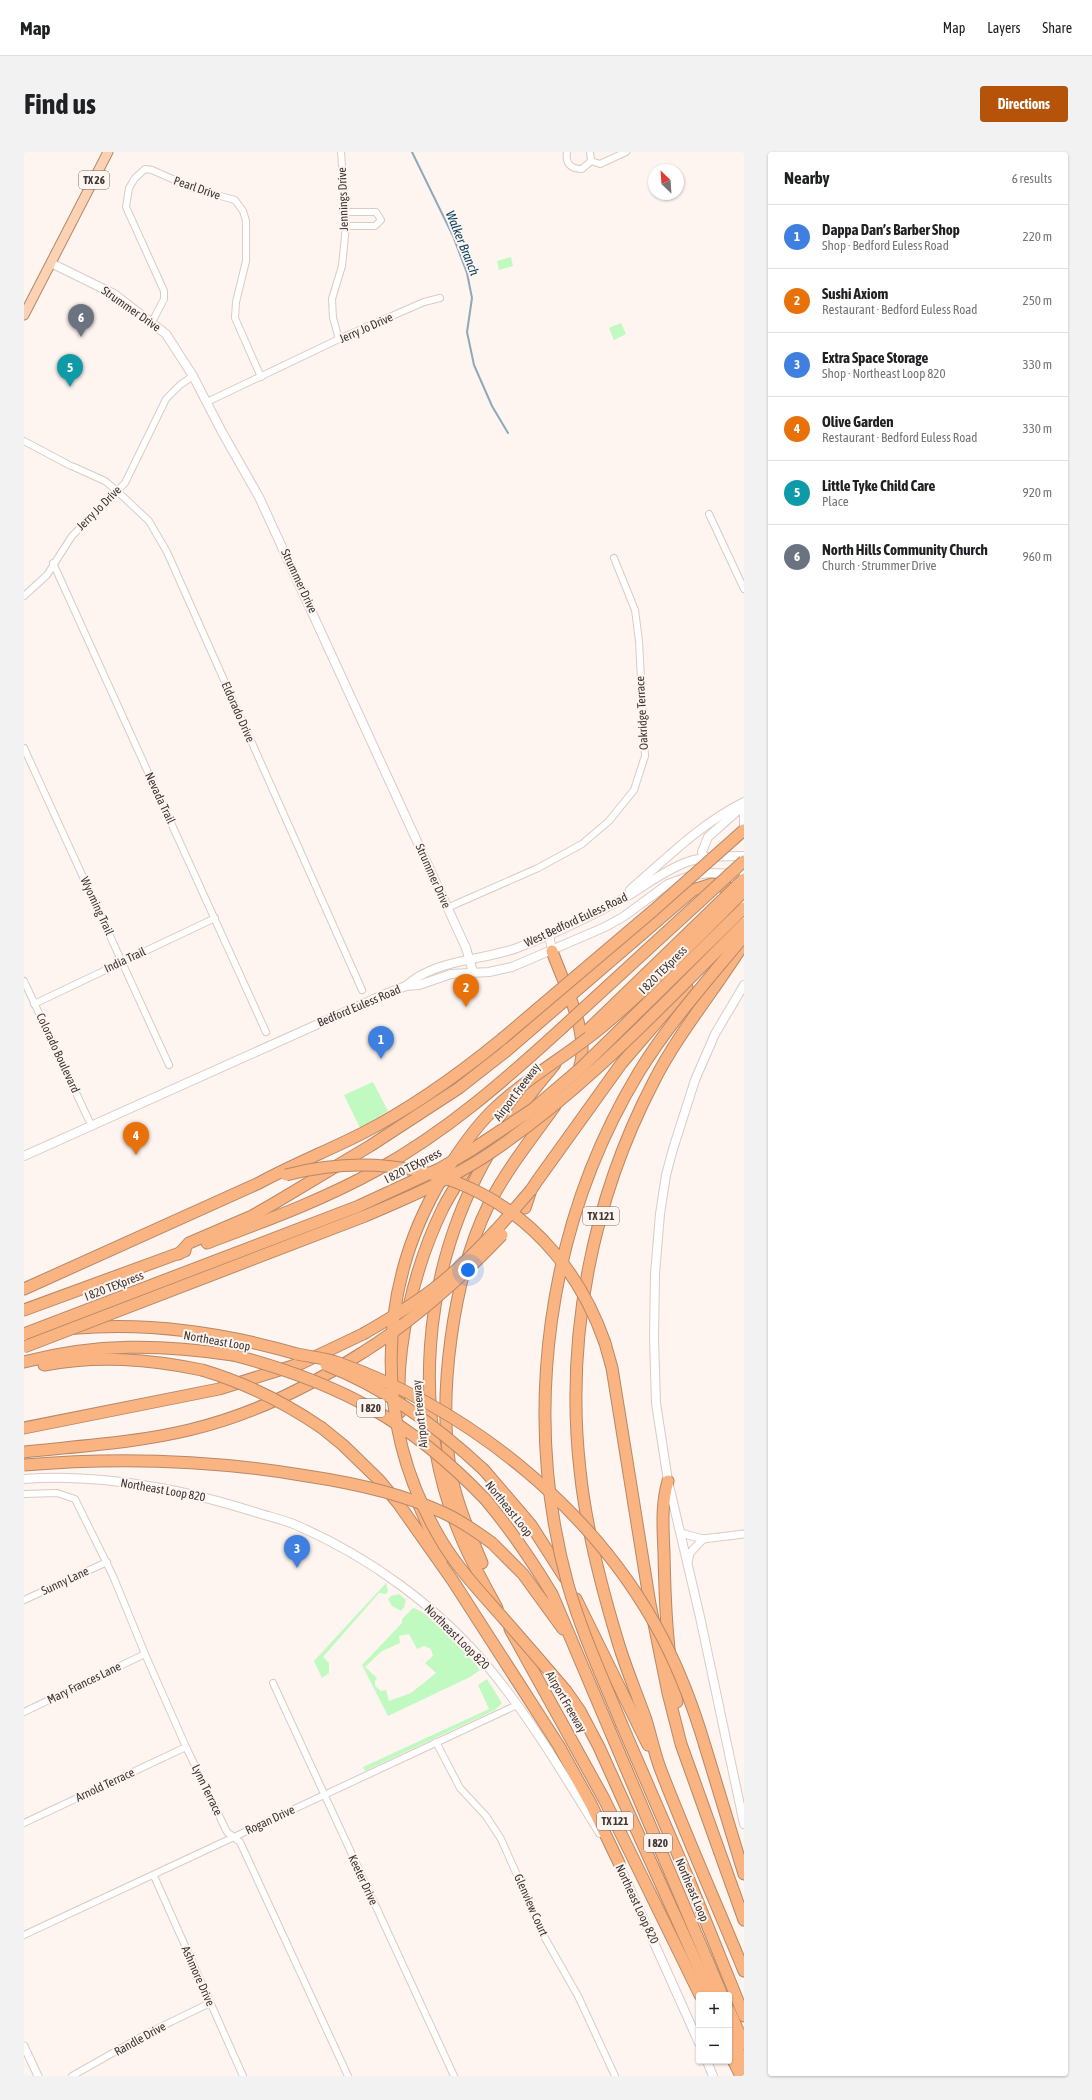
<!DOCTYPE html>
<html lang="en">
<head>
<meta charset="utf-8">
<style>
	:root { --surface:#fff; --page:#f2f2f2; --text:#202124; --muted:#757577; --line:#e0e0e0; --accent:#b45309 }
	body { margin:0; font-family:"Asap Condensed",sans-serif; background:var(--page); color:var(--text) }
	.controls { position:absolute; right:12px; bottom:12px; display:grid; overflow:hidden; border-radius:4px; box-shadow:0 1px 3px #0004 }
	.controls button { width:36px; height:36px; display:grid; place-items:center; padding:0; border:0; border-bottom:1px solid var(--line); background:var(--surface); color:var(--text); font:20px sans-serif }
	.compass { position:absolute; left:624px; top:12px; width:36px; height:36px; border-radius:50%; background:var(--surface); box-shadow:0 1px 3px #0004; rotate:335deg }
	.you { position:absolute; left:444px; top:1118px; width:14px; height:14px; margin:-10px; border:3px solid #fff; border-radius:50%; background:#1a73e8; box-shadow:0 0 0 6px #1a73e833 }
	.badge { display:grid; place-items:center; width:26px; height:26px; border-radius:50%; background:var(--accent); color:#fff; font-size:13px; font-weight:700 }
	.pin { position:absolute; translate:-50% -33px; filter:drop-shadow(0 1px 2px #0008) }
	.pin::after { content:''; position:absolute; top:21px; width:14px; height:12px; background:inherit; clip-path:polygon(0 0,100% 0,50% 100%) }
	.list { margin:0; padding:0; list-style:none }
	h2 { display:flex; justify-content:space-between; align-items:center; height:52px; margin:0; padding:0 16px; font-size:17px }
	h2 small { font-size:13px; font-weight:400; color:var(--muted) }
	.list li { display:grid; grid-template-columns:26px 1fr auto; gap:12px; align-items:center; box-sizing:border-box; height:64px; padding:0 16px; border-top:1px solid var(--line) }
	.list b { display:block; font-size:15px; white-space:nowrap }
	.list p { margin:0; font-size:13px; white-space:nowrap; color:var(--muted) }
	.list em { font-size:13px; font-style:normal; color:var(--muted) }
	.map { position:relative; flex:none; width:720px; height:1924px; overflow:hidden; border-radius:4px }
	header { display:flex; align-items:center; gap:24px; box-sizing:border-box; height:56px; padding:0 20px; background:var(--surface); border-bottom:1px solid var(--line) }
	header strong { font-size:19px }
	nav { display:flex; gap:22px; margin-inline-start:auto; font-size:14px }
	.intro { display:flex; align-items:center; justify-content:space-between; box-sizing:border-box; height:96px; padding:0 24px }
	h1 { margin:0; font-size:28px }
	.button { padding:10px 18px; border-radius:4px; background:var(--accent); color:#fff; font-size:14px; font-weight:700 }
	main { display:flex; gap:24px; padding:0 24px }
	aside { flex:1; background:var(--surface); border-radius:4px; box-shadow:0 1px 3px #0004 }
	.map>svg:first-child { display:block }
</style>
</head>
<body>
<header>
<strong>Map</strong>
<nav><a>Map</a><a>Layers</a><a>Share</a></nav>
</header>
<div class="intro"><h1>Find us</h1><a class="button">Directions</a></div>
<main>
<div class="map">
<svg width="720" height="1924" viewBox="0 0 720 1924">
	<rect width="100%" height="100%" fill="#fef4f0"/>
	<g fill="#c1fac1" fill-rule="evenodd">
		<path d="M 487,105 L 489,114 L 475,118 L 473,109 Z"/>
		<path d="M 597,171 L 602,182 L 590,188 L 585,176 Z"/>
		<path d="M 349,930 L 364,959 L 336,976 L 320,943 Z"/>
		<path d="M 362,1431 L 364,1439 L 362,1442 L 355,1441 L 299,1505 L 305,1511 L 305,1521 L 298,1526 L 290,1509 Z"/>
		<path d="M 375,1442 L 382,1448 L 380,1455 L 377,1459 L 368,1454 L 364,1447 L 367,1444 Z"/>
		<path d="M 389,1456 C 405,1459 445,1504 456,1518 L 446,1525 L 364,1564 L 338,1513 L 378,1471 L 378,1467 ZM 385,1482 L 393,1497 L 400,1494 L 407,1497 L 409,1504 L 401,1511 L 412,1521 L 387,1541 L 365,1549 L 362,1538 L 357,1539 L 351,1534 L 351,1529 L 353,1526 L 341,1515 L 358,1499 L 376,1491 L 375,1484 Z"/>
		<path d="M 463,1527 L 478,1551 L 471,1558 L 341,1619 L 339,1615 L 465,1557 L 454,1533 Z"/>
	</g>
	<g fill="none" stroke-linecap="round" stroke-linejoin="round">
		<path stroke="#8ea9bc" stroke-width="2" d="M 388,0 L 429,84 L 443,121 L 448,146 L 443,180 L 450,213 L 468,254 L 484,281"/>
		<defs>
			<g id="minor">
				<path d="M 543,0 C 541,12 547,17 558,17 L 567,9 L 566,0"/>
				<path d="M 567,9 L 576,12 L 602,0"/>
				<path d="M 321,60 L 352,60 L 357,68 L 351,74 L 322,74"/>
				<path d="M 128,170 L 140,147 L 140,139 L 102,55 L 105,36 L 111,26 L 121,17 L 128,18 L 171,37 L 211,48 L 219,59 L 222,69 L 222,109 L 212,150 L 211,166 L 237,225"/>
				<path d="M 315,187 L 309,166 L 308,147 L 318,114 L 322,74 L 317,0"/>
				<path d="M 183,250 L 315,187 L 400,150 L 416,146"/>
				<path d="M 0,289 L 47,314"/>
				<path d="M 50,315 L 81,329 L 93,339 L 125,369 L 143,400 L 338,838"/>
				<path d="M 685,362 L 720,437"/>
				<path d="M 29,411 L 242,880"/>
				<path d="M 0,444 L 23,423 L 48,384 L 101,331 L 142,247 L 156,233 L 169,224"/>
				<path d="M 0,596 L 145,913"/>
				<path d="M 423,756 L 514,716 L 558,692 L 585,669 L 610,638 L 621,604 L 615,489 L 611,458 L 590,406"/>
				<path d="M 0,829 L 67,973"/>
				<path d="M 10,852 L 191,766"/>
				<path d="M 0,1342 L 33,1341 L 51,1347 L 89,1424 L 121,1502 L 162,1595 L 203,1680 L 216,1690 L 324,1924"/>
				<path d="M 0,1448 L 83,1410"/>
				<path d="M 249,1531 L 430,1924"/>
				<path d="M 0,1560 L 121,1502"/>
				<path d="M 412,1590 L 436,1636 L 462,1664 L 477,1687 L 521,1786 L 554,1844 L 591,1924"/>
				<path d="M 0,1671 L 162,1595"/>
				<path d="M 130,1724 L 219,1924"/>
				<path d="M 0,1783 L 493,1553"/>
				<path d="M 48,1924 L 124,1881 L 186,1851"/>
			</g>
			<g id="tertiary">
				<path d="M 657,1381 L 679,1387 L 720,1382"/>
				<path d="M 664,1411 L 666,1401 L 679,1387"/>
				<path d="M 0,1894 L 14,1924"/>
			</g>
			<g id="secondary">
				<path d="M 27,111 L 90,142 L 142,182 L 169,224 L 198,280 L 235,345 L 442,796 L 449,820"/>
				<path d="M 720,662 L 720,676"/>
				<path d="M 681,711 L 678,700 L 684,685 L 720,653"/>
				<path d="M 606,738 C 643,706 676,672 720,650"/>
				<path d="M 525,782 L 528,799"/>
				<path d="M 720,833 L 691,882 L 671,928 L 649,997 L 642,1023 L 636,1062 L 631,1122 L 630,1186 L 632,1251 L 644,1329 L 676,1465 L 720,1672"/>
				<path d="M 382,834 C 411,807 457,809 493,796 C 530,782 568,764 602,745 C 622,733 641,718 663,710 C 681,704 701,704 720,704"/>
				<path d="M 0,1004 L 361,842 L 382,834 L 395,833 L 427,822 L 465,820 L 488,815 L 581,775 L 599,765 L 644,732 L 666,724 L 684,721 L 720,722"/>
				<path d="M 0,1327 C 45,1323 92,1328 137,1336 C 170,1342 202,1351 234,1361 C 247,1365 260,1368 272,1373 C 346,1405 414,1455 465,1516 C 507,1567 541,1625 576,1681"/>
				<path d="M 593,1708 L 675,1891"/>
				<path d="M 683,1909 L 689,1924"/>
			</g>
			<path id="primary" d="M 0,163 L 84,0"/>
			<g id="motorway">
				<path d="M 720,791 C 691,838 655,880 630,929 C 568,1048 541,1186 556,1318 C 562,1377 577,1434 594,1490 C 602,1517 613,1542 622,1568 C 627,1584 630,1600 636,1616 C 662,1684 692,1751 720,1819"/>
				<path d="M 528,799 C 540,833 570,887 553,922"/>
				<path d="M 501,1056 L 507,1038 L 513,1029 L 597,912 L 663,835"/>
				<path d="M 183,1091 C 241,1069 299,1048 353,1018 C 422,980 480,929 538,876"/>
				<path d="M 155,1102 L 165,1091 L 228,1064 L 249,1052 L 346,994 L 435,936 L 481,900 L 669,738 L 688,732 L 718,739"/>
				<path d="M 0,1137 L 235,1031 C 268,1013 303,999 337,982 C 388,956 434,923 478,887"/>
				<path d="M 0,1158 L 161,1099"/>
				<path d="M 8,1182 C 97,1166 187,1177 273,1202"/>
				<path d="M 581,1191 L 588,1216 L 626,1452 L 644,1541 L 657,1592 L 720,1768"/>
				<path d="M 0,1210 C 72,1191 136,1192 209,1203"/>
				<path d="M 20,1213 C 74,1203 125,1207 178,1218"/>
				<path d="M 376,1260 C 370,1196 391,1113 419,1056 C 431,1033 446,1011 461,989"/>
				<path d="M 0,1276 L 195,1237 L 278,1211 L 339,1182"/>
				<path d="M 298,1276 L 319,1293 L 355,1328 L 374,1351 L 429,1429 L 535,1594 L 567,1652 L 595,1711"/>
				<path d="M 0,1300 C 55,1294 111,1291 165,1278 C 229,1263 287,1234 341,1199"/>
				<path d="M 460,1318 L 507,1373 L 541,1426"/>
				<path d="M 644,1329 C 637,1353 639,1376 640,1401 C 641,1451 643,1501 653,1550"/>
				<path d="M 462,1348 C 487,1378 508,1409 528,1442 L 698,1843"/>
				<path d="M 395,1353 L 418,1407"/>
				<path d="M 468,1391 L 499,1422 L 539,1477"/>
				<path d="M 458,1411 C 447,1384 434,1355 428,1326 C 412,1247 429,1124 465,1052 C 483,1017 508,986 531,954"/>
				<path d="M 552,1447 L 624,1593"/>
				<path d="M 473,1456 C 460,1432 445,1406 435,1380 C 387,1261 399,1124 459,1012 C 479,976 505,943 531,912"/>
				<path d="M 486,1477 L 580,1647 L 676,1843"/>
				<path d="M 542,1539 L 556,1559 L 575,1595 L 687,1843"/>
				<path d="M 598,1573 L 665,1728 L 720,1864"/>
				<path d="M 681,1594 L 720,1722"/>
				<path d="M 705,1858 L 720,1892"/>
				<path d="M 705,1880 L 720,1912"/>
				<path d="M 705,1900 L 717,1924"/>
			</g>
		</defs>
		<use href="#minor" stroke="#dbcbc4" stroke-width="8"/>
		<use href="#tertiary" stroke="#dbcbc4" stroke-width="9"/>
		<use href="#secondary" stroke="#dbcbc4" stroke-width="10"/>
		<use href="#primary" stroke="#b78867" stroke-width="11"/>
		<use href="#motorway" stroke="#b78867" stroke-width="13"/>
		<use href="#minor" stroke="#fff" stroke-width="6"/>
		<use href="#tertiary" stroke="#fff" stroke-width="7"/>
		<use href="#secondary" stroke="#fff" stroke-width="8"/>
		<use href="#primary" stroke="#fbd2b4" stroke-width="9"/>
		<use href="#motorway" stroke="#f9b482" stroke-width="11"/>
		<defs>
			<g id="motorway-bridge">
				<path d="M 538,876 L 720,709"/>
				<path d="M 565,877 L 720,727"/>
				<path d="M 478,887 L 630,758 L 720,678"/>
				<path d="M 262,1023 C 403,987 532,1051 581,1191"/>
				<path d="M 0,1182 L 335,1054 L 415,1017 L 449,997 L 509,957 L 557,916 L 720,756"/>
				<path d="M 339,1182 C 372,1163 404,1144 432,1118 C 459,1094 483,1066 507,1038"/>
				<path d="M 0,1195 L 341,1064 C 381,1047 423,1029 460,1005 C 558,941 637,854 720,772"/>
				<path d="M 341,1199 C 393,1166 436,1127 478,1083"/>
				<path d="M 273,1202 C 287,1205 302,1206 315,1211 C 449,1259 573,1360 639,1487 C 657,1522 670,1557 681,1594"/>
				<path d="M 209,1203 C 314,1230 387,1269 462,1348"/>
				<path d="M 302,1213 C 361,1236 414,1275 460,1318"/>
				<path d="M 178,1218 C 222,1231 260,1250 298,1276"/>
				<path d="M 0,1313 C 94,1305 190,1308 283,1324 C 330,1331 377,1341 420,1361 C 437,1369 453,1380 468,1391"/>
				<path d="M 542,1539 C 522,1515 501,1491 480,1467 C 459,1443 437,1420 420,1393 C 349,1278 350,1138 420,1023 C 434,1000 449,978 468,959 C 502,926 543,904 579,874 C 629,832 674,785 720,739"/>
				<path d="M 598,1573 C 579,1527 558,1481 544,1433 C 497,1262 523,1072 615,920 C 645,871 684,828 720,784"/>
			</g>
		</defs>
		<use href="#motorway-bridge" stroke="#b78867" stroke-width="13" stroke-linecap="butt"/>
		<use href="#motorway-bridge" stroke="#f9b482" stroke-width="11"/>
	</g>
	<g text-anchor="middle" stroke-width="4" stroke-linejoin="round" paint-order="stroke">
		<g fill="#fef4f0" stroke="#77706c" stroke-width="1">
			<rect x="55" y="19" width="30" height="18" rx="3"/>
			<rect x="559" y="1055" width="36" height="18" rx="3"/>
			<rect x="333" y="1247" width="28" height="18" rx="3"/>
			<rect x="573" y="1660" width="36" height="18" rx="3"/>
			<rect x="620" y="1682" width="28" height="18" rx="3"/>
		</g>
		<g font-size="11" font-weight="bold" fill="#3d3734">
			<text x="70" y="32">TX 26</text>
			<text x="577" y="1068">TX 121</text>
			<text x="347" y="1260">I 820</text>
			<text x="591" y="1673">TX 121</text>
			<text x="634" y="1695">I 820</text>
		</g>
		<g font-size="12" fill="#3d3734" stroke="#fef4f0">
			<text transform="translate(173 36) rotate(19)" y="4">Pearl Drive</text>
			<text transform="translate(319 47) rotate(-92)" y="4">Jennings Drive</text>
			<text transform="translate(107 157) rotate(35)" y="4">Strummer Drive</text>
			<text transform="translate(342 176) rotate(-24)" y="4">Jerry Jo Drive</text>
			<text transform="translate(75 356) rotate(-45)" y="4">Jerry Jo Drive</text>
			<text transform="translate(275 429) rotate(65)" y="4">Strummer Drive</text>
			<text transform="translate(214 560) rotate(66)" y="4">Eldorado Drive</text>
			<text transform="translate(618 561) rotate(-93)" y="4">Oakridge Terrace</text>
			<text transform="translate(136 646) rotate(65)" y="4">Nevada Trail</text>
			<text transform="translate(409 724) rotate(66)" y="4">Strummer Drive</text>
			<text transform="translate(73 754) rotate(65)" y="4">Wyoming Trail</text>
			<text transform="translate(552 768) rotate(-25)" y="4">West Bedford Euless Road</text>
			<text transform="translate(101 808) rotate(-25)" y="4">India Trail</text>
			<text transform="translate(639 818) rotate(-45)" y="4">I 820 TEXpress</text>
			<text transform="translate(335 854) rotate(-23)" y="4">Bedford Euless Road</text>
			<text transform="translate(34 901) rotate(65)" y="4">Colorado Boulevard</text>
			<text transform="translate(493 940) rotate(-53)" y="4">Airport Freeway</text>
			<text transform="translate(389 1014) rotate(-27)" y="4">I 820 TEXpress</text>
			<text transform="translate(90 1134) rotate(-21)" y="4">I 820 TEXpress</text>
			<text transform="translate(193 1189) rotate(10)" y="4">Northeast Loop</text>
			<text transform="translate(396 1262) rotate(-96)" y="4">Airport Freeway</text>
			<text transform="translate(139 1338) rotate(10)" y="4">Northeast Loop 820</text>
			<text transform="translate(485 1357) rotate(51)" y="4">Northeast Loop</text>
			<text transform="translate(41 1429) rotate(-25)" y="4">Sunny Lane</text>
			<text transform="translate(433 1485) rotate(45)" y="4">Northeast Loop 820</text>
			<text transform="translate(60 1531) rotate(-26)" y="4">Mary Frances Lane</text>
			<text transform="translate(542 1550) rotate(60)" y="4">Airport Freeway</text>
			<text transform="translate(81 1633) rotate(-25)" y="4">Arnold Terrace</text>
			<text transform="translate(183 1638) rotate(64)" y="4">Lynn Terrace</text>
			<text transform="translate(246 1668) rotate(-25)" y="4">Rogan Drive</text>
			<text transform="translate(339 1728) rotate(65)" y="4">Keeter Drive</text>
			<text transform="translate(668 1738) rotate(67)" y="4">Northeast Loop</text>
			<text transform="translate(613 1752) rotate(65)" y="4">Northeast Loop 820</text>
			<text transform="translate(507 1753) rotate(66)" y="4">Glenview Court</text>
			<text transform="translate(174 1824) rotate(66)" y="4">Ashmore Drive</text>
			<text transform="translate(116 1887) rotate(-29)" y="4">Randle Drive</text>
		</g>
		<g font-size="13" font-style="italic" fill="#094665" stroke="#fef4f0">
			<text transform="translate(439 91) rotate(68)" y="5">Walker Branch</text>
		</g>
	</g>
</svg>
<div class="controls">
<button>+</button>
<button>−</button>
</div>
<svg class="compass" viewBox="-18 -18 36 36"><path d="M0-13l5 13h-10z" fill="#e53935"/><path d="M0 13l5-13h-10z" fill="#757577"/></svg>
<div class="you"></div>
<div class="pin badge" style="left:357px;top:907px;background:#3f7fe0">1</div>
<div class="pin badge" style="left:442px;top:855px;background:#e8710a">2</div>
<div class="pin badge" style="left:273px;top:1416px;background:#3f7fe0">3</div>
<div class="pin badge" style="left:112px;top:1003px;background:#e8710a">4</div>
<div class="pin badge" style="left:46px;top:235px;background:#0f9aa8">5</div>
<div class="pin badge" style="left:57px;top:185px;background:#6b7280">6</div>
</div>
<aside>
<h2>Nearby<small>6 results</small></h2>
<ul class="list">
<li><span class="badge" style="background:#3f7fe0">1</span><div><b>Dappa Dan’s Barber Shop</b><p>Shop · Bedford Euless Road</p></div><em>220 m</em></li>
<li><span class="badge" style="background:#e8710a">2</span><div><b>Sushi Axiom</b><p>Restaurant · Bedford Euless Road</p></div><em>250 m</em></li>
<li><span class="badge" style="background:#3f7fe0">3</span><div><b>Extra Space Storage</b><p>Shop · Northeast Loop 820</p></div><em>330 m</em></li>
<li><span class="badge" style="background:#e8710a">4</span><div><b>Olive Garden</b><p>Restaurant · Bedford Euless Road</p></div><em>330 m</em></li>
<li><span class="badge" style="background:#0f9aa8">5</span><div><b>Little Tyke Child Care</b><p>Place</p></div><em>920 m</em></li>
<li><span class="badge" style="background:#6b7280">6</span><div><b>North Hills Community Church</b><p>Church · Strummer Drive</p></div><em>960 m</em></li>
</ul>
</aside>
</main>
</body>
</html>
